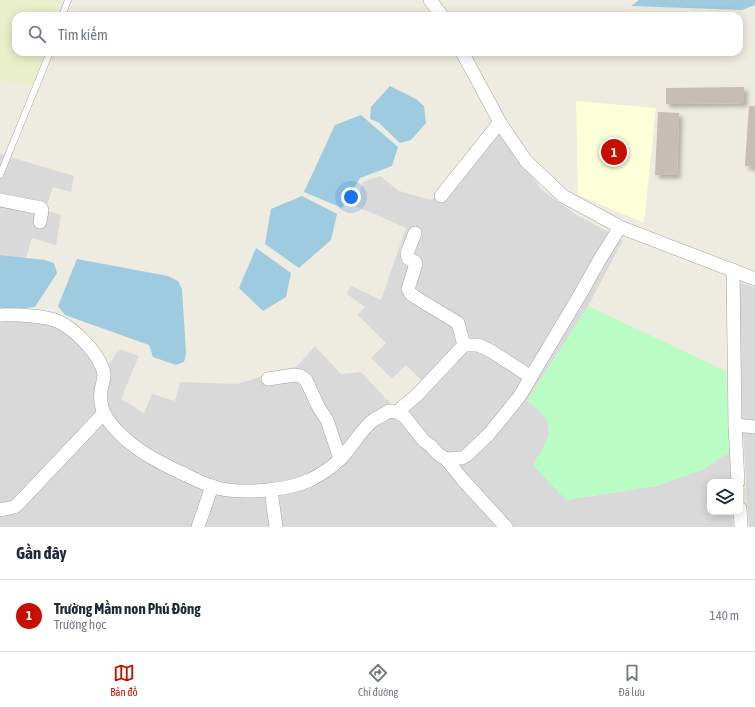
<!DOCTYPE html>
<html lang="vi">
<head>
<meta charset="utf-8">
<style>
	:root { --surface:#fff; --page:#f6f6f7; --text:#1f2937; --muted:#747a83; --line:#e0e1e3; --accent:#c70f00 }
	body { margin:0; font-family:"Asap Condensed",sans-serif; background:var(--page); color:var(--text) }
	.controls { position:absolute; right:12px; bottom:12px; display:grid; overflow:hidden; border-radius:8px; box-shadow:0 2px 10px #0003 }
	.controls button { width:36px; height:36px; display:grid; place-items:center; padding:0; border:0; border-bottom:1px solid var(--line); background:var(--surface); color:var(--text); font:20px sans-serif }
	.you { position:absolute; left:351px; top:197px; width:14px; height:14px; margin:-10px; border:3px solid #fff; border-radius:50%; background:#1a73e8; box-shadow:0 0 0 6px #1a73e833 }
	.badge { display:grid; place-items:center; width:26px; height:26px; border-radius:50%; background:var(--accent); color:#fff; font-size:13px; font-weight:700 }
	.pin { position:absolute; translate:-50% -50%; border:2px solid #fff; box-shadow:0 1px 4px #0006 }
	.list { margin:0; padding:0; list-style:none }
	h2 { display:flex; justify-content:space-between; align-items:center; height:52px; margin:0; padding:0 16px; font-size:17px }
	h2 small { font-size:13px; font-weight:400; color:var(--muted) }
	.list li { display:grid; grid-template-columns:26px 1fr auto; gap:12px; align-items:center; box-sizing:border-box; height:72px; padding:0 16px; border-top:1px solid var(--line) }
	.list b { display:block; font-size:15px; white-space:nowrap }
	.list p { margin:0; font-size:13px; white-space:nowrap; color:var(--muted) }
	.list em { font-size:13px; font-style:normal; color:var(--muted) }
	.icon { flex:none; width:22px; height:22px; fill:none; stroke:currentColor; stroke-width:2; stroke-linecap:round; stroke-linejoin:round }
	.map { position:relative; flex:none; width:755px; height:527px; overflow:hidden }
	.search { position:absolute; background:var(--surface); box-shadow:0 2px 10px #0003; left:12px; right:12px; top:12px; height:44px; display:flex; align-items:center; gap:10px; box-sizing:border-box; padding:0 14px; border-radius:12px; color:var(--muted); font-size:15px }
	.sheet { height:124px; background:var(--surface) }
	nav { display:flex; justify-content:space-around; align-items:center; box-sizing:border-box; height:56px; border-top:1px solid var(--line); background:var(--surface); font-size:11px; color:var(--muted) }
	nav a { display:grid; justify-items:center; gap:2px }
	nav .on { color:var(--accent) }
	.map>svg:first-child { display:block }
</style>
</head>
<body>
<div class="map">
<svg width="755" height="527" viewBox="0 0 755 527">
	<defs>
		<filter id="shadow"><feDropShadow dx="3.5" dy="3.5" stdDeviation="2" flood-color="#0004"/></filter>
	</defs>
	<rect width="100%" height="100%" fill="#eeebe0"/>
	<g fill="#dad9d9">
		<path d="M 493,122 L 542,190 L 575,214 L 623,240 L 588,306 L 527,401 L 540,410 L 548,421 L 549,435 L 542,451 L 566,500 L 656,486 L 702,470 L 730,451 L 731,482 L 710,482 L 710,512 L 732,512 L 733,527 L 0,527 L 0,311 L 28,310 L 75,323 L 97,345 L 108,366 L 119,349 L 139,356 L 121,399 L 144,413 L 152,394 L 175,401 L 180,382 L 237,384 L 297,366 L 315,346 L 341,374 L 361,372 L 393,406 L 422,381 L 406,365 L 392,379 L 371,358 L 386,343 L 358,315 L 365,307 L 347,294 L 351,286 L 381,300 L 406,228 L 354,205 L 363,182 L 380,176 L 399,191 L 432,200 Z"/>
		<path d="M 0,154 L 74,176 L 71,192 L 53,187 L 45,210 L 61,215 L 56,245 L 32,238 L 26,258 L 0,255 Z"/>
		<path d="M 739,282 L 755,288 L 755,527 L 749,527 L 740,385 Z"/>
	</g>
	<path fill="#fcffd8" d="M 576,101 L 656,108 L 644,223 L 578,195 Z"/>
	<path fill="#e9efca" d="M 0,0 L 59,0 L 54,16 L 16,16 L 16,52 L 43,52 L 33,86 L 0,80 Z"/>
	<path fill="#b9fcc4" d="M 588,306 L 726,371 L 730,451 L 702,470 L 656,486 L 566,500 L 533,465 C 551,436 559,423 527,401 Z"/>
	<g fill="#9ecbdf">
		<path d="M 639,0 L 755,0 L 755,5 L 742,10 L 631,6 Z"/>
		<path d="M 390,86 L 416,99 L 424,106 L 426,123 L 411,140 L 400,143 L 378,122 L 370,119 L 371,107 Z"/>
		<path d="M 361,115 L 398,147 L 392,166 L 360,178 L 342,208 L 304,192 L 335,125 Z"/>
		<path d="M 302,196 L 337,214 L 331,240 L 299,268 L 265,244 L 271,209 Z"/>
		<path d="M 256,248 L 291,273 L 286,297 L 263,311 L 239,288 Z"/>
		<path d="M 0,255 L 45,260 L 54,263 L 57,273 L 35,307 L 3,310 L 0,307 Z"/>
		<path d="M 77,259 L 168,276 L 178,281 L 182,289 L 186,353 L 184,362 L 176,365 L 153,357 L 149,345 L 65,315 L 58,306 Z"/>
	</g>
	<g fill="#c6bdb4" filter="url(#shadow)">
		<path d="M 744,87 L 744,103 L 666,104 L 666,88 Z"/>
		<path d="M 749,106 L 755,106 L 755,167 L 745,166 Z"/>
		<path d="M 658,112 L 679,113 L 677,175 L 655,175 Z"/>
	</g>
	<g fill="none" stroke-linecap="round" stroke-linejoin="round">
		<defs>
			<g id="service">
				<path d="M 62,16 L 68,0"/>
				<path d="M 0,175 L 50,52"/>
			</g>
			<g id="minor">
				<path d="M 430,0 L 442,16"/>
				<path d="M 462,52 L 502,126 L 526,161 L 563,196 L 620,227 L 755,279"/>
				<path d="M 441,196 L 500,122"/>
				<path d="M 0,200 L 41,208 L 42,210 L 40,222"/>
				<path d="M 415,233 L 407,253 L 408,258 L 415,262 L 416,264 L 408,289 L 411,294 L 415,297 L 458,323 L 464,345"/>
				<path d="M 733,270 L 735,425 L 738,482"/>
				<path d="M 0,315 C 12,314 47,316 57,321 C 74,328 101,355 104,374 C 104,378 103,382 102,386 C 99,398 101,410 108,420 C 127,447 158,462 186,475 C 196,480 207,485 217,488 C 243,494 286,491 310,480 C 320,475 332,467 340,459 C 351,448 359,433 371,422 C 376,418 383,415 389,411 L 397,412 L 404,416 L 424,441 L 431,446 L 438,454 L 446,459 L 462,458 L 467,455 L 489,434 L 519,397 L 581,293 L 600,259 L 620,227"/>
				<path d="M 268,379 L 294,375 L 300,376 L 306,380 L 319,408 L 327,420 L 340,459"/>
				<path d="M 397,412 L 418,394 L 464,345 L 478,345 L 491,351 L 531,377"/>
				<path d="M 735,425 L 755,427"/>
				<path d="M 446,459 L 463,480 L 506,527"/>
				<path d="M 271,490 L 276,527"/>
				<path d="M 740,508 L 741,527"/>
				<path d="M 0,510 L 14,507 L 18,504 L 104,413"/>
				<path d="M 198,527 L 212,486"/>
			</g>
		</defs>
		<use href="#service" stroke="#a3a3a3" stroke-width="7"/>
		<use href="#minor" stroke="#a3a3a3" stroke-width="14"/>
		<use href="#service" stroke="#fff" stroke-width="6"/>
		<use href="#minor" stroke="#fff" stroke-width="13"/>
	</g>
</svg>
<div class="controls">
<button><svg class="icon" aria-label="layers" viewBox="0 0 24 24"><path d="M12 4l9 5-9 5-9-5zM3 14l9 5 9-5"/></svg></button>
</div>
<div class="you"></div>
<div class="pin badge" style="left:614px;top:152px">1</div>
<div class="search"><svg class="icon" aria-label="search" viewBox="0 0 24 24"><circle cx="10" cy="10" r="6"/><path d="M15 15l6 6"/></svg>Tìm kiếm</div>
</div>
<section class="sheet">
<h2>Gần đây<small></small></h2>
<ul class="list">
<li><span class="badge">1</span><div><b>Trường Mầm non Phú Đông</b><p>Trường học</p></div><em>140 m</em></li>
</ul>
</section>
<nav>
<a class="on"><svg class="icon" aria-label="map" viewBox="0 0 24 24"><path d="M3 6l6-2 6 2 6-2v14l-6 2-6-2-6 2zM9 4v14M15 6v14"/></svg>Bản đồ</a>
<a><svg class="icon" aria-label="directions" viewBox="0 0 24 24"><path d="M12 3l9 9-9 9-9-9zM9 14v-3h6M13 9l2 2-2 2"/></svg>Chỉ đường</a>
<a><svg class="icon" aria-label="saved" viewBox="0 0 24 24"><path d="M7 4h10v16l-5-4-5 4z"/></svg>Đã lưu</a>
</nav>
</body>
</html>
